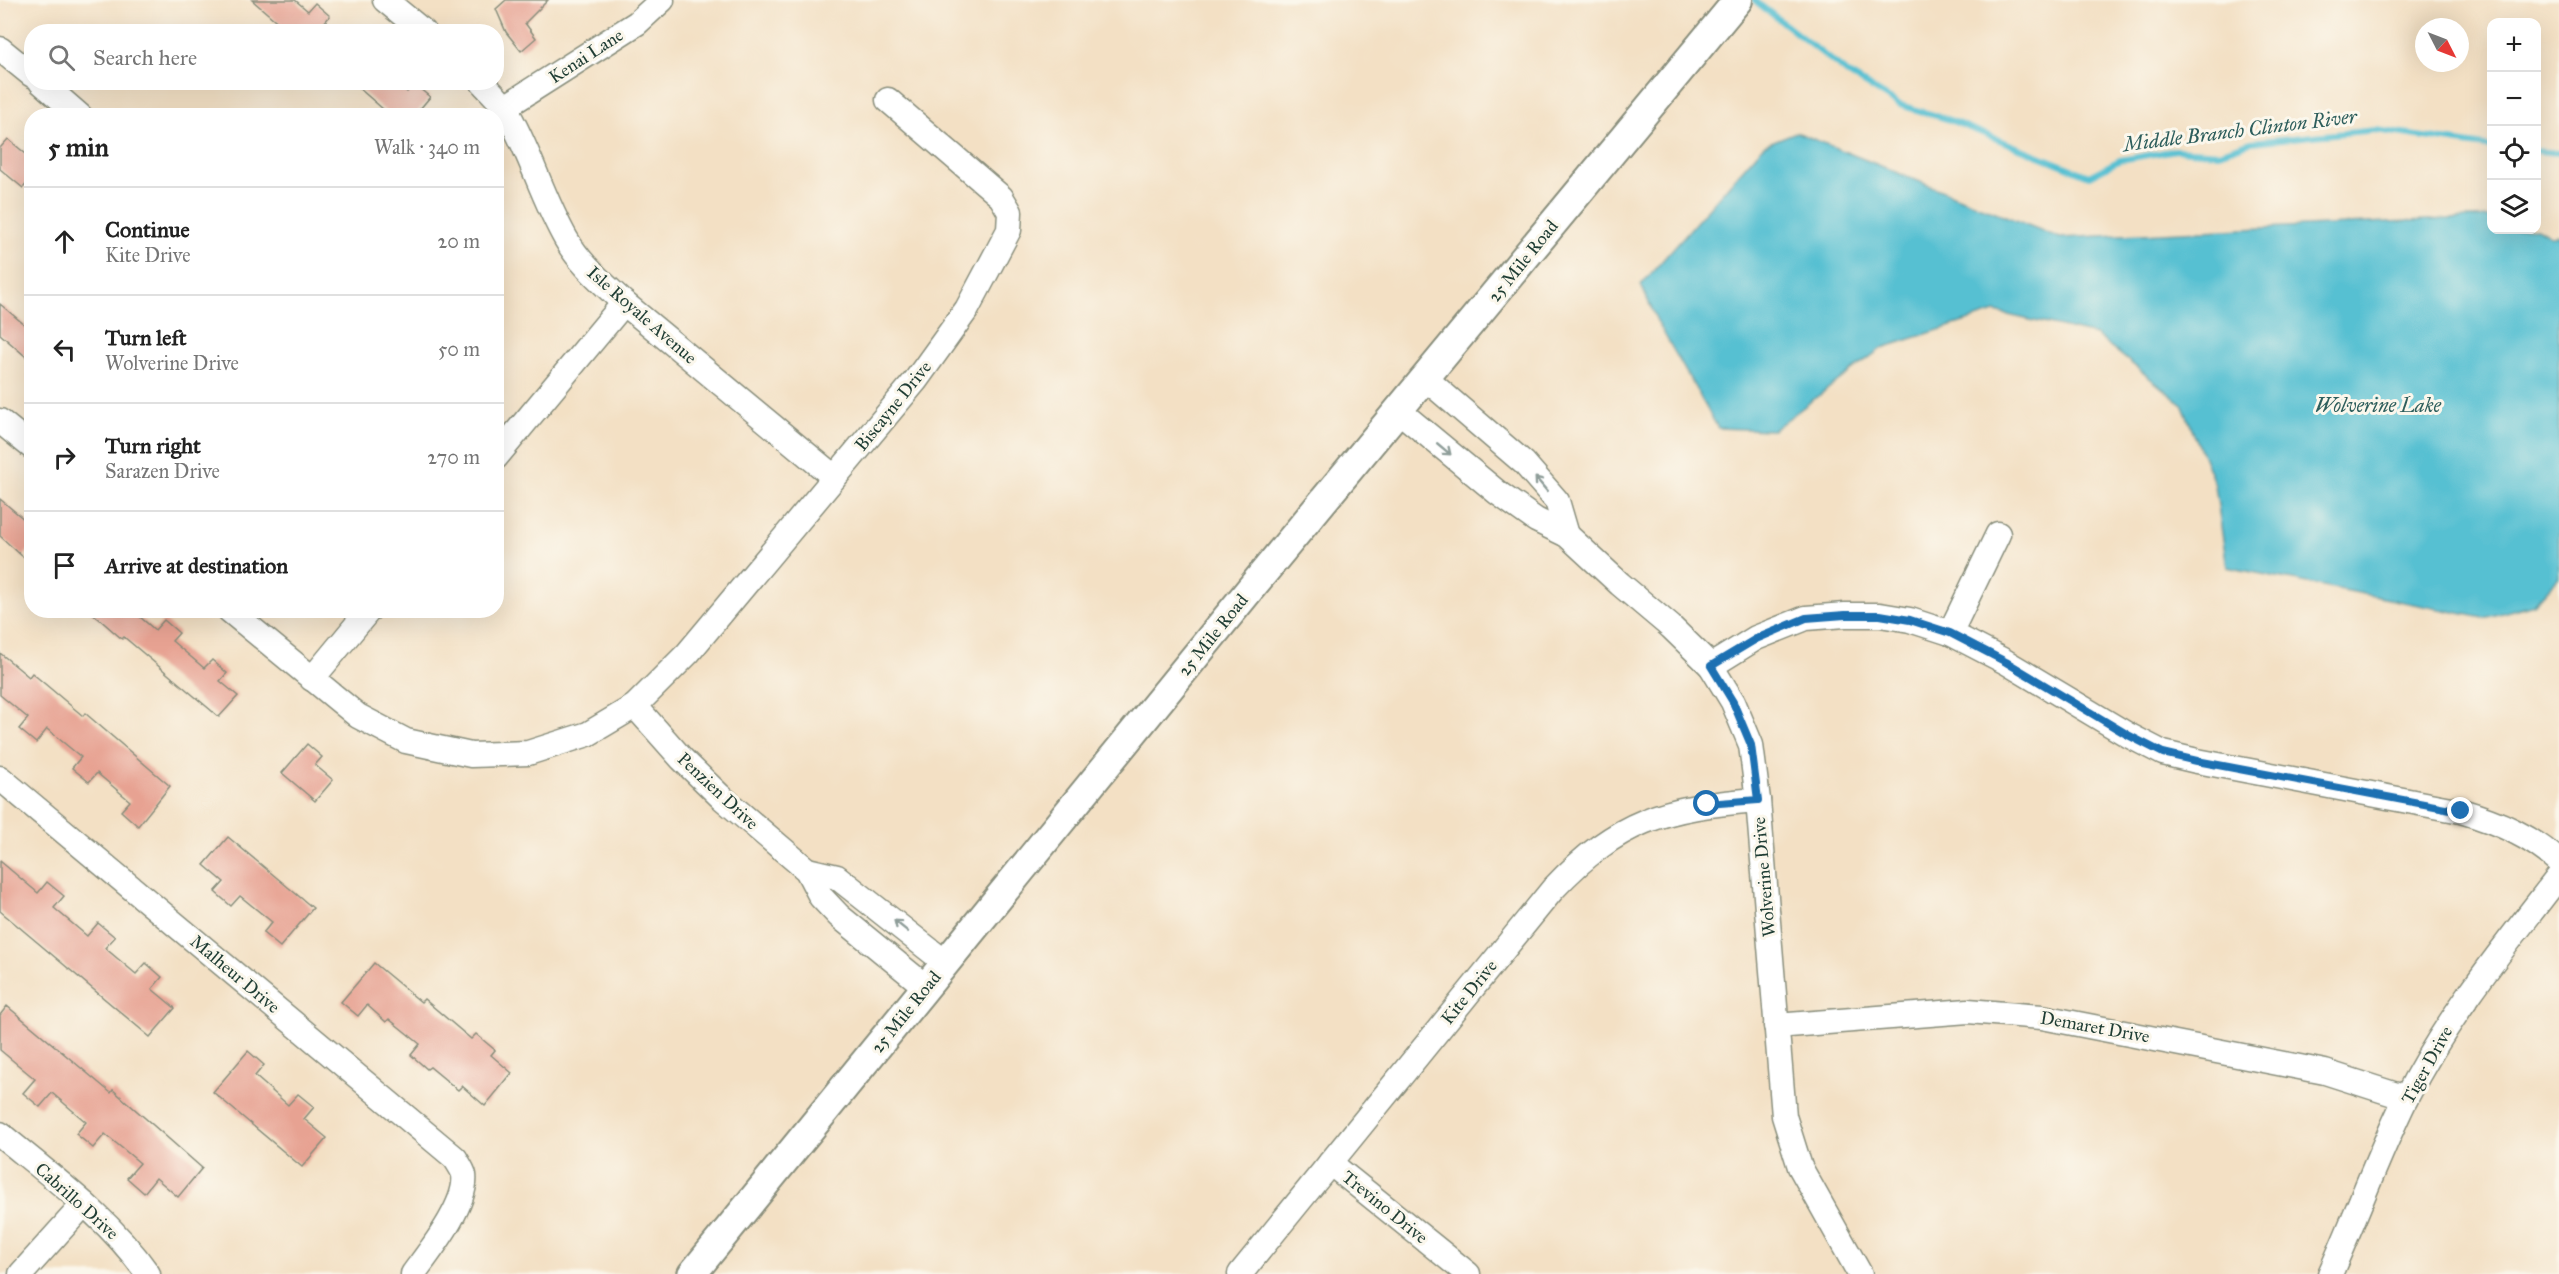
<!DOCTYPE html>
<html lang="en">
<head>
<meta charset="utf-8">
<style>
	:root { --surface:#fff; --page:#f2f2f2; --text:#222; --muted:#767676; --line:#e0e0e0 }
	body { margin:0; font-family:"IM FELL Great Primer",serif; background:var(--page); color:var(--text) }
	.controls { position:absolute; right:18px; top:18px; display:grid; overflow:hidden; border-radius:12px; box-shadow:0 6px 24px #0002 }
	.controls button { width:54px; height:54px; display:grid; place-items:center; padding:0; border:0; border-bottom:2px solid var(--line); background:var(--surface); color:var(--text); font:30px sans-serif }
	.compass { position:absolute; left:2415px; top:18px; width:54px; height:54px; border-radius:50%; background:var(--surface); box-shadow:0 6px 24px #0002; rotate:132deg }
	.stop { position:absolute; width:18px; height:18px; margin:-14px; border:4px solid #1f6fb2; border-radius:50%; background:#fff }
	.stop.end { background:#1f6fb2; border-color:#fff; box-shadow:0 2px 6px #0008 }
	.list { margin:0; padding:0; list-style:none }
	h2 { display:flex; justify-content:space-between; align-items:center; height:78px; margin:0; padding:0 24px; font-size:26px }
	h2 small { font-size:20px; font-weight:400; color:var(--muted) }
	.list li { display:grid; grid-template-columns:39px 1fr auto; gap:18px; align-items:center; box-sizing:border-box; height:108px; padding:0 24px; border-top:2px solid var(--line) }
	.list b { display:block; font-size:22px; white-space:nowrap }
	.list p { margin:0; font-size:20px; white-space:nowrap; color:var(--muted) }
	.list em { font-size:20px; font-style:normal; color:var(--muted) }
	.icon { flex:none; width:33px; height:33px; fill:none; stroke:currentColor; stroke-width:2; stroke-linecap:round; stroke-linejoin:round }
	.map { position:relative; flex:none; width:2559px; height:1274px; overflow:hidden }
	.search { position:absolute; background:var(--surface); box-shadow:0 6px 24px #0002; left:24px; top:24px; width:480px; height:66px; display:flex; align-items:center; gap:15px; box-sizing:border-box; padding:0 21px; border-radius:24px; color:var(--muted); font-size:22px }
	.panel { position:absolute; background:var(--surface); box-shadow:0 6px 24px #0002; left:24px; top:108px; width:480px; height:510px; border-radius:24px }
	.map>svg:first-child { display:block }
</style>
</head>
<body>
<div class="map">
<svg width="2559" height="1274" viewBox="0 0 2559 1274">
	<rect width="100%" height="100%" fill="#fbf7ec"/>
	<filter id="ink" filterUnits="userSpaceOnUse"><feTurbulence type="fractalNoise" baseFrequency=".0167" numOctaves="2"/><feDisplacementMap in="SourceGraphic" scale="12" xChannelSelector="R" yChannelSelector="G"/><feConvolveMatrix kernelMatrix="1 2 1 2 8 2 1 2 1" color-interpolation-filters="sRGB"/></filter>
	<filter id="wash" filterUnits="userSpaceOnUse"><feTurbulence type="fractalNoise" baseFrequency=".008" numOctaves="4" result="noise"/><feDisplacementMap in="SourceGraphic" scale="24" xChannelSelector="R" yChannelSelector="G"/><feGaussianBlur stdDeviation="1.35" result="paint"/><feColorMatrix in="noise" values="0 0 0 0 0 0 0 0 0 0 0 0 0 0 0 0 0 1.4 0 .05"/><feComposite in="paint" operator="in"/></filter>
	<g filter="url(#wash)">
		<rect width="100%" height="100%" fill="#f3e0c4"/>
		<path fill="#57c0d2" stroke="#3b7e83" stroke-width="1.5" d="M 1796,132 L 2060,238 L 2491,217 L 2492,230 L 2537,228 L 2550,236 L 2559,235 L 2559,577 L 2534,604 L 2484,618 L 2227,567 L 2215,485 L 2182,404 L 2096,335 L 1995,312 L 1882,348 L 1773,430 L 1718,428 L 1658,323 L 1641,285 L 1764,145 Z"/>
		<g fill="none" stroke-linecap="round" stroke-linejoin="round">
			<g stroke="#57c0d2" stroke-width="6">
				<path d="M 1754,0 L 1850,75 L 1900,105 L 1947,119 L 2089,176 L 2120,160 L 2176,150 L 2219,153 L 2251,142 L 2376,130 L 2492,147"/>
				<path d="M 2536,151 L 2559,153"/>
			</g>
		</g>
		<g id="blocks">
			<g fill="#e7a292">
				<path d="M 252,0 L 295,0 L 308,11 L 315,3 L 330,16 L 316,32 L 289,32 Z"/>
				<path d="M 506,0 L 548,0 L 525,23 L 536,38 L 521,51 L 506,32 L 496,9 Z"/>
				<path d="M 352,82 L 396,82 L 407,92 L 414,84 L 430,97 L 414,116 L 391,116 Z"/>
				<path d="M 8,139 L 32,159 L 32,178 L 23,188 L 0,169 L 0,148 Z"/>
				<path d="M 0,304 L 32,331 L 32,362 L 0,334 Z"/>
				<path d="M 0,499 L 32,526 L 32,547 L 23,557 L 0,536 Z"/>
				<path d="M 89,610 L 132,610 L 155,630 L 164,620 L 179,633 L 172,641 L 204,668 L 212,660 L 227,673 L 220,681 L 238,696 L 219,717 L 124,637 L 122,639 Z"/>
				<path d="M 0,653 L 29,677 L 32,673 L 83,716 L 85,713 L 170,786 L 138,826 L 121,811 L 130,801 L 97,773 L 89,782 L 72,768 L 81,757 L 47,729 L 36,743 L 19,729 L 28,718 L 0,695 Z"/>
				<path d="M 307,744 L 322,757 L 315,765 L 333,780 L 315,801 L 282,773 Z"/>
				<path d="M 228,837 L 313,908 L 280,947 L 263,933 L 272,922 L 240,896 L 231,906 L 215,892 L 224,882 L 204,865 Z"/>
				<path d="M 0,861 L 38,893 L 47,882 L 64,896 L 54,908 L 87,936 L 98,923 L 115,937 L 105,948 L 136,974 L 146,963 L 162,977 L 152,989 L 175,1008 L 150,1037 L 0,911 Z"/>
				<path d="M 374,963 L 421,1002 L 424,999 L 471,1039 L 476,1034 L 495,1050 L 491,1055 L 512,1073 L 485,1106 L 462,1086 L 458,1090 L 430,1067 L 427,1069 L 411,1055 L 420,1044 L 389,1019 L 386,1022 L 367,1005 L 358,1016 L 341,1002 Z"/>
				<path d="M 7,1006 L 111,1093 L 113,1090 L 202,1168 L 178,1197 L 156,1178 L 144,1193 L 127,1178 L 140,1163 L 105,1134 L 93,1148 L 76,1134 L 86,1122 L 52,1093 L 40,1107 L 23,1093 L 35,1079 L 0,1050 L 0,1015 Z"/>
				<path d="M 248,1051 L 264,1065 L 255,1076 L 288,1105 L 298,1094 L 314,1107 L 304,1119 L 327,1138 L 302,1167 L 213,1092 Z"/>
			</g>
		</g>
	</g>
	<g filter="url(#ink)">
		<use href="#blocks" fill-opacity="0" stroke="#898e7c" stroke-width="1.5"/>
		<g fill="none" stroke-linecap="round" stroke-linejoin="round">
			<defs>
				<g id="minor">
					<path d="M 385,0 L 424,32"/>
					<path d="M 0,49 L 32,75"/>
					<path d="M 41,82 L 80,116"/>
					<path d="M 482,82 C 490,91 500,100 506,110 C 530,151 542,197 566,239 C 580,264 603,283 624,303 L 834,477"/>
					<path d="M 505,107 L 637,23 L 662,0"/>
					<path d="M 1426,379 L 1524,463 L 1557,501 L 1567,535"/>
					<path d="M 1399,411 L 1498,493 L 1536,520 L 1567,535 L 1620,584 L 1671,627 L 1711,666 L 1733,702 L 1751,745 L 1758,800 L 1784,1116 L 1800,1167 L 1860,1274"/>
					<path d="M 0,421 L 32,447"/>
					<path d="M 496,457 L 624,303"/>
					<path d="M 229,610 L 358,716 L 406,741 L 471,755 L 528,753 L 588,734 L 635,706 L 688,653 L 916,380 L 967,309 L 1009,230 L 1010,212 L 1001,197 L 888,100"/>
					<path d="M 1950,633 L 1998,534"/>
					<path d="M 1711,666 L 1756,638 L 1806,618 L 1845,615 L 1880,615 L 1910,620 L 1950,633 L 2006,662 L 2128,735 L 2163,753 L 2197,761 L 2461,811 C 2498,822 2531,836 2559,862"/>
					<path d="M 312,679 L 369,610"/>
					<path d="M 635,706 L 682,759 L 720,796 L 807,870 L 821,897 L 839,916 L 926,987"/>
					<path d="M 0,778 L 455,1158 C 458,1163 463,1170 464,1175 C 468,1204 429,1252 413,1274"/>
					<path d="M 807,870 L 837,877 L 946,963"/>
					<path d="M 1776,1026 L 1968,1011 L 2042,1017 L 2325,1072 L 2406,1098"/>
					<path d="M 0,1134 C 52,1177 109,1218 148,1274"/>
					<path d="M 1330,1163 L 1468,1274"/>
					<path d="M 21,1274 L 84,1204"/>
					<path d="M 1240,1274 L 1553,889 C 1618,820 1665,807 1758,800"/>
					<path d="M 2330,1274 C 2356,1216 2378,1155 2406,1098 C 2447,1017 2504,947 2559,876"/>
				</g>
				<path id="tertiary" d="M 692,1274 L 1251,588 L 1738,0"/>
			</defs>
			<use href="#minor" stroke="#898e7c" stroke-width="27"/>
			<use href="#tertiary" stroke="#898e7c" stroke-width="32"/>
			<use href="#minor" stroke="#fff" stroke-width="24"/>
			<use href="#tertiary" stroke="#fff" stroke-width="28"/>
		</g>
		<defs><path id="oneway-shaft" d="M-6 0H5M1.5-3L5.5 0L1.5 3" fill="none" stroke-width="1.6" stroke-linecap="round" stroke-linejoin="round" transform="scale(1.5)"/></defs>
		<g stroke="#8f9e9a">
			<use href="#oneway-shaft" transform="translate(1444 449) rotate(40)"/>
			<use href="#oneway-shaft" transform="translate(1541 484) rotate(-130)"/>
			<use href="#oneway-shaft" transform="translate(901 926) rotate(-141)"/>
		</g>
	</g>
	<g fill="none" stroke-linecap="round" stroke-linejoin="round" filter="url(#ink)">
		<path stroke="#1f6fb2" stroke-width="8" d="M 1707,804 L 1758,800 L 1751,745 L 1733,702 L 1711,666 L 1756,639 L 1806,618 L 1845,615 L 1880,615 L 1910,620 L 1950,633 L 2006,662 L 2128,735 L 2163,753 L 2197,761 L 2461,811"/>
	</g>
	<g text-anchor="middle" stroke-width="6" stroke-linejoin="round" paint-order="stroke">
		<g font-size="18" fill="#1f3d34" stroke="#fbf7ec">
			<text transform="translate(586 56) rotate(-33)" y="6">Kenai Lane</text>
			<text transform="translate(1523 261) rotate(-51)" y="6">25 Mile Road</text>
			<text transform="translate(642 315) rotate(41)" y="6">Isle Royale Avenue</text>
			<text transform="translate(893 406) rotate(-51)" y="6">Biscayne Drive</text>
			<text transform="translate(1213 635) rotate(-51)" y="6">25 Mile Road</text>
			<text transform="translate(718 791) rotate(43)" y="6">Penzien Drive</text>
			<text transform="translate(1764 877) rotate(-95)" y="6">Wolverine Drive</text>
			<text transform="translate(235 974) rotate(40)" y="6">Malheur Drive</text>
			<text transform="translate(1469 992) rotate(-51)" y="6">Kite Drive</text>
			<text transform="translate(906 1012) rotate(-51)" y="6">25 Mile Road</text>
			<text transform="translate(2095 1027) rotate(10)" y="6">Demaret Drive</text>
			<text transform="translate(2427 1065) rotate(-61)" y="6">Tiger Drive</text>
			<text transform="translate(77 1201) rotate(42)" y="6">Cabrillo Drive</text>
			<text transform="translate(1385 1207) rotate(39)" y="6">Trevino Drive</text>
		</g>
		<g font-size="20" font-style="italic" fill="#2d5e5c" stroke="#fbf7ec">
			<text transform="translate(2240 130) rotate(-7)" y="7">Middle Branch Clinton River</text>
			<text x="2378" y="412">Wolverine Lake</text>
		</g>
	</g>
</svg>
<div class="controls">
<button>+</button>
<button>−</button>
<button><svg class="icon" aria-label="locate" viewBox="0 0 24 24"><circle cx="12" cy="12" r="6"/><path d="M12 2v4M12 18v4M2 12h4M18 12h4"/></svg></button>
<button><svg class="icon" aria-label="layers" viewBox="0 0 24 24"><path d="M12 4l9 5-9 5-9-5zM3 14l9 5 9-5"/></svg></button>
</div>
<svg class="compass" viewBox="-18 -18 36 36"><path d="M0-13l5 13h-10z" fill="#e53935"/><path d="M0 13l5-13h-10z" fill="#767676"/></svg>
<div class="stop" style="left:1707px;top:804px"></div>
<div class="stop end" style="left:2461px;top:811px"></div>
<div class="search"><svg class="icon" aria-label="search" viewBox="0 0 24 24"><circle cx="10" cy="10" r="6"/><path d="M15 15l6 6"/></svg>Search here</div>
<section class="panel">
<h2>5 min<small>Walk · 340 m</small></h2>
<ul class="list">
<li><svg class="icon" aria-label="ahead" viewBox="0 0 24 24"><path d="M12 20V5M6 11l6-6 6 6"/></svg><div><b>Continue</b><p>Kite Drive</p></div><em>20 m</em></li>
<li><svg class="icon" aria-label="left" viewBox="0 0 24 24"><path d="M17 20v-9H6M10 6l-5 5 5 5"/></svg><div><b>Turn left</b><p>Wolverine Drive</p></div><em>50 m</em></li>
<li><svg class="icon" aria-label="right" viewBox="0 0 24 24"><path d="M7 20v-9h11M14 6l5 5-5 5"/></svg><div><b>Turn right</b><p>Sarazen Drive</p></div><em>270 m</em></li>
<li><svg class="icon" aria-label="arrive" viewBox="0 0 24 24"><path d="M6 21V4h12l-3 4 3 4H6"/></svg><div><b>Arrive at destination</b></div></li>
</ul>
</section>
</div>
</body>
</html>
